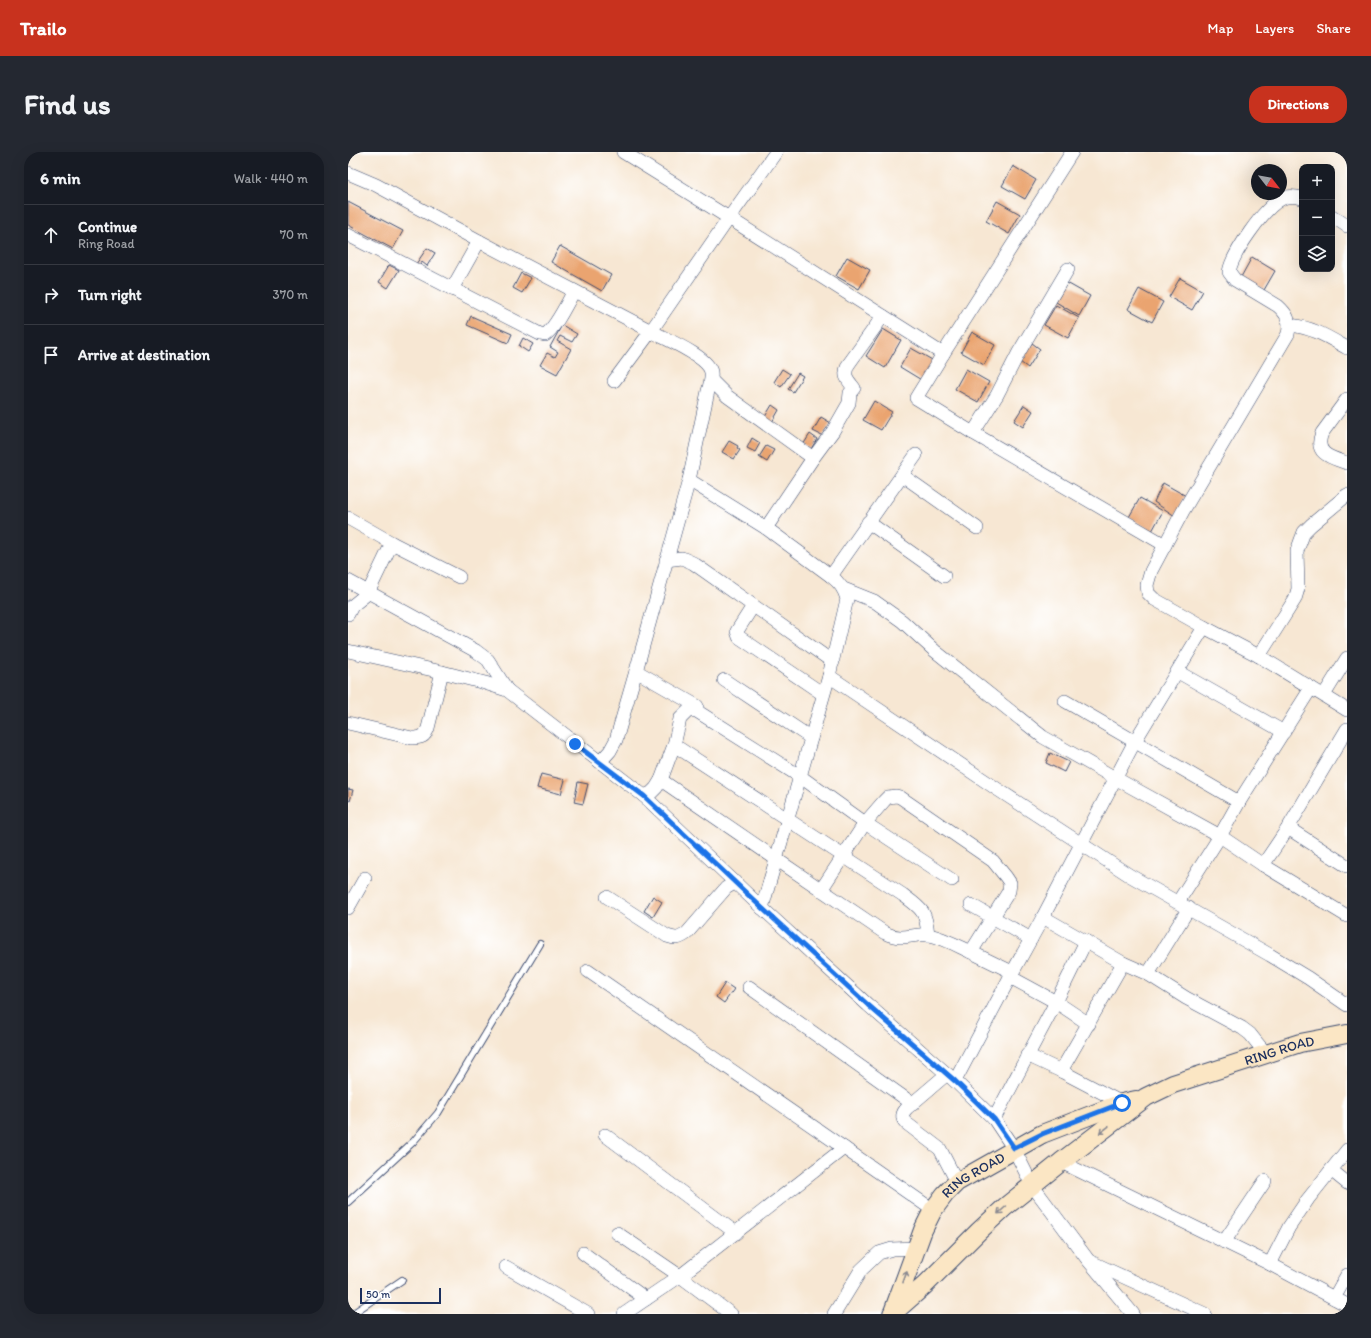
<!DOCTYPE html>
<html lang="en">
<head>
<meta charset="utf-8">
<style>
	:root { --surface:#171b24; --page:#242831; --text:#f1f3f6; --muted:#9ea1a6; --line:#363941; --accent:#c8321e }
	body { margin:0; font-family:Itim,sans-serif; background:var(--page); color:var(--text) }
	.controls { position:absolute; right:12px; top:12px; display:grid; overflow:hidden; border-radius:8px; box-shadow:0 4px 16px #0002 }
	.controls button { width:36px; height:36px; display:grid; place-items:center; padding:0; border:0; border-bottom:1px solid var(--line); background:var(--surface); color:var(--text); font:20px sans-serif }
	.compass { position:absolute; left:903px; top:12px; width:36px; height:36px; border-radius:50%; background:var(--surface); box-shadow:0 4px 16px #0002; rotate:121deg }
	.scale { position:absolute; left:12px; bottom:10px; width:81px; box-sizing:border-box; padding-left:4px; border:2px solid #1b2f5e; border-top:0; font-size:11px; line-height:14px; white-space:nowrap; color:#1b2f5e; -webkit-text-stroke:3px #fff; paint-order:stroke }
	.stop { position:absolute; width:12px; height:12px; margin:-9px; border:3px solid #1a73e8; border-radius:50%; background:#fff }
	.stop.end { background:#1a73e8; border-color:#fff; box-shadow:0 1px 4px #0008 }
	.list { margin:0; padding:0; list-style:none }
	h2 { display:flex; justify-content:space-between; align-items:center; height:52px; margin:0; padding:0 16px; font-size:17px }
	h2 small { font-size:13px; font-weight:400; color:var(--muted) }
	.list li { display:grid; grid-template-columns:26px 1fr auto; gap:12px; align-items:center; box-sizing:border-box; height:60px; padding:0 16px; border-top:1px solid var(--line) }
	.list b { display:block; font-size:15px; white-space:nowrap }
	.list p { margin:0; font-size:13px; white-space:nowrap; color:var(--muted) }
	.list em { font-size:13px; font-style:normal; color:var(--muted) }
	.icon { flex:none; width:22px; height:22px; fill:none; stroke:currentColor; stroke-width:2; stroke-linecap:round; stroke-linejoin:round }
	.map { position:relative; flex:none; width:999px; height:1162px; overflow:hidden; border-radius:16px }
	header { display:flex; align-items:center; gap:24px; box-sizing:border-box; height:56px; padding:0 20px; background:var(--accent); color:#fff }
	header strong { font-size:19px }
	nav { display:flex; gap:22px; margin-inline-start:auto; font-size:14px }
	.intro { display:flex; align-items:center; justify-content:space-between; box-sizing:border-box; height:96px; padding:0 24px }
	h1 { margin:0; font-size:28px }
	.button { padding:10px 18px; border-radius:16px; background:var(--accent); color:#fff; font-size:14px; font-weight:700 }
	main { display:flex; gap:24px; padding:0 24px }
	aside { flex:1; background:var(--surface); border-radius:16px; box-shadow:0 4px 16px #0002 }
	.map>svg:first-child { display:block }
</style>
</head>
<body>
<header>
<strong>Trailo</strong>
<nav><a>Map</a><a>Layers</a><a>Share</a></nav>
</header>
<div class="intro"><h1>Find us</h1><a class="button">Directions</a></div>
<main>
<aside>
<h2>6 min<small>Walk · 440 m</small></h2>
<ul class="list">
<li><svg class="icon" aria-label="ahead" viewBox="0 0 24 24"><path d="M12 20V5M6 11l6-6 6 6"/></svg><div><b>Continue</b><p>Ring Road</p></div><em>70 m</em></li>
<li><svg class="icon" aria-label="right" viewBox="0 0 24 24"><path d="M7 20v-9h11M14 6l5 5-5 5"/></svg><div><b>Turn right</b></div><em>370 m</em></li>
<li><svg class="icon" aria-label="arrive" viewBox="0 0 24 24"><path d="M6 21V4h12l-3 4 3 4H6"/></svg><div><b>Arrive at destination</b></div></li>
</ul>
</aside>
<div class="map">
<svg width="999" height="1162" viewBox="0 0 999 1162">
	<rect width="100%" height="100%" fill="#fff"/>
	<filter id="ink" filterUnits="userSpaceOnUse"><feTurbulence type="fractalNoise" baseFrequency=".025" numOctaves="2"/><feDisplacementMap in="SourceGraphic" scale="8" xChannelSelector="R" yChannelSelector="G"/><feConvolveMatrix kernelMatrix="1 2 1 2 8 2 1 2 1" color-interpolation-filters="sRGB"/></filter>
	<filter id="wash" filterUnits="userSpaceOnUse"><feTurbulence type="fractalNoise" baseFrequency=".012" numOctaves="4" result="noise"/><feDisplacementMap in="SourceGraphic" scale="16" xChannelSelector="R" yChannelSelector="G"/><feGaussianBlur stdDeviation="0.9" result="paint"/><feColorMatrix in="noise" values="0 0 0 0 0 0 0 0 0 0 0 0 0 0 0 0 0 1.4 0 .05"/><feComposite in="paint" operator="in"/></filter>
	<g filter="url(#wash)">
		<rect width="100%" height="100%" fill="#f7e7d3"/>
		<g id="blocks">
			<g fill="#eaa470">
				<path d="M 665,14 L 688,28 L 677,47 L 654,34 Z"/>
				<path d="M 649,49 L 672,62 L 661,82 L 638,69 Z"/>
				<path d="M 0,50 L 55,79 L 45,97 L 0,73 Z"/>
				<path d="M 212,94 L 263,123 L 254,139 L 203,110 Z"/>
				<path d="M 79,96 L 87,101 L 79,114 L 74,110 L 71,115 L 68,112 Z"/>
				<path d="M 499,105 L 522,118 L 511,137 L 488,124 Z"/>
				<path d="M 904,105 L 927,119 L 916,138 L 893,125 Z"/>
				<path d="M 41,113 L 51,118 L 40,136 L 31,130 Z"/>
				<path d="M 173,121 L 183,126 L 174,141 L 165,136 Z"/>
				<path d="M 832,126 L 855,139 L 844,158 L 821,145 Z"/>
				<path d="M 719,131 L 742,144 L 731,164 L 708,150 Z"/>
				<path d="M 791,137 L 815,150 L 804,170 L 780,157 Z"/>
				<path d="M 708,153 L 731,166 L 720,186 L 696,173 Z"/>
				<path d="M 123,164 L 164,182 L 160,191 L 119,173 Z"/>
				<path d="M 214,173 L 229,182 L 224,190 L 212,184 L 209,189 L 223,197 L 209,222 L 192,213 L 199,201 L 207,205 L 210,200 L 202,195 Z"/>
				<path d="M 535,177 L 553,188 L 537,216 L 518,204 Z"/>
				<path d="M 624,180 L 647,193 L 636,213 L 613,200 Z"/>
				<path d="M 175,186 L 185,192 L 180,200 L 171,194 Z"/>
				<path d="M 684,191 L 692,197 L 680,216 L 672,210 Z"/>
				<path d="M 563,196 L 586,209 L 575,229 L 552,215 Z"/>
				<path d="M 434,217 L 442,222 L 433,235 L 426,230 Z"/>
				<path d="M 618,217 L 641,230 L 630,250 L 607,237 Z"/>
				<path d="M 450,221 L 455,224 L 445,240 L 440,237 Z"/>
				<path d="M 526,249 L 544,260 L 533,278 L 515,268 Z"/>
				<path d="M 424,253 L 431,258 L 423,272 L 415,268 Z"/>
				<path d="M 676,253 L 685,259 L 675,275 L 666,269 Z"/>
				<path d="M 473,265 L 483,271 L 475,284 L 465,279 Z"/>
				<path d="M 462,282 L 469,287 L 463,297 L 455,293 Z"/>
				<path d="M 404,286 L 412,291 L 407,300 L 399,296 Z"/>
				<path d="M 381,289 L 390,294 L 389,296 L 392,298 L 386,307 L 374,300 Z"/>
				<path d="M 418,294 L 426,298 L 419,310 L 411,305 Z"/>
				<path d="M 815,331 L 838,344 L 827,364 L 806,350 Z"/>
				<path d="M 792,346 L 815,359 L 804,379 L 781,365 Z"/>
				<path d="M 702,601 L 721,610 L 716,620 L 698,611 Z"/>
				<path d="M 193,622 L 217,628 L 213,642 L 189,636 Z"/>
				<path d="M 230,630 L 240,632 L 235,652 L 226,650 Z"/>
				<path d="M 0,637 L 5,638 L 2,649 L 0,648 Z"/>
				<path d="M 305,744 L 314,750 L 305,765 L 296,759 Z"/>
				<path d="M 377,831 L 386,837 L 376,851 L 368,845 Z"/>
			</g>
		</g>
	</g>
	<g filter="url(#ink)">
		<use href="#blocks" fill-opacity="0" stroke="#3c4b70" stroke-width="1"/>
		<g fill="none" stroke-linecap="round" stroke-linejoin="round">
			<defs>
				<g id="service">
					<path d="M 0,1050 L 65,990 L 90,961 L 192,792"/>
					<path d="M 4,1162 L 54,1128"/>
				</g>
				<g id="minor">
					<path d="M 275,0 L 381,66 L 428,0"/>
					<path d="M 0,21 L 28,33 L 131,89 L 303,179 L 266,229"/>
					<path d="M 984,64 L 999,74"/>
					<path d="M 0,83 L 192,182 L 197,183 C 208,175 219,151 226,139"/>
					<path d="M 104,137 L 131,89"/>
					<path d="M 942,173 C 966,176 978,184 999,196"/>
					<path d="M 595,202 L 724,0"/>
					<path d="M 364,229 L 379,244 L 465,306"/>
					<path d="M 999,247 L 974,281 C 965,302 984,306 999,311"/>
					<path d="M 625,281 L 649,243 L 671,200 L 720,117"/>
					<path d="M 554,323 L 629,376"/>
					<path d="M 341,328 L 418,376 L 483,424 C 492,431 496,437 499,447 L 481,524 L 414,756"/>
					<path d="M 0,366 L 44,391 L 111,425"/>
					<path d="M 520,370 L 596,424"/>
					<path d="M 418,376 L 465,306 L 485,279 L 501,251 L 502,241 L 506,236 C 499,227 495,224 500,213 L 535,164"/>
					<path d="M 318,408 L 334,406 L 345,411 L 485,510"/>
					<path d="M 483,424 L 568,303"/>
					<path d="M 0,429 L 128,499 L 140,508 L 159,538"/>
					<path d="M 496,437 L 526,449 L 554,469 L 587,499 L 695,585 L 767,626 L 872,684 L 915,713 L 999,764"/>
					<path d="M 405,454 L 389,479 L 391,485 L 475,542"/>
					<path d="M 0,462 L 4,454 L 20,441 L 44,391"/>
					<path d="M 856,475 L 806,447 L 800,441 L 799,433 L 803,419 L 835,359 L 940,182 C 943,169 939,162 930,154 L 887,128 L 881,120 C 884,102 916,56 933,47 C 940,43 947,44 954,46"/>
					<path d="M 0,499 L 94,520"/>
					<path d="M 911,504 L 947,447 L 950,437 L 949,399 L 953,388 L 956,380 L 963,373 L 999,343"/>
					<path d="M 288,519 L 349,554"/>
					<path d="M 830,520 L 936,580"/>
					<path d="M 481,524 L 649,637 L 781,723 L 922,803 L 960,826 L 999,853"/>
					<path d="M 376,528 L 463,586"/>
					<path d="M 976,543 L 999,506"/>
					<path d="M 717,549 L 891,650"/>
					<path d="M 0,571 L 64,586 C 73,586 77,585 80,576 L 94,520 L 137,531 L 159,538 L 296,644 L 414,756 L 520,853 L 607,929 L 646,967 L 666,997 L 684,1033 L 740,1108 L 785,1162"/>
					<path d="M 326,593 L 555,743 C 574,757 578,759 580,783"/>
					<path d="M 252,610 L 262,599 L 268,588 L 288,519 L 341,328 L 360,239 C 362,233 364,227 363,220 C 360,204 317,187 303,179 L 381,66 L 595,202 L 568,246 L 625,281 L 817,393"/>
					<path d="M 313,628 L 428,707 L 537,781 C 556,790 564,781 581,783 C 596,786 610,794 623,800"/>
					<path d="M 296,644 L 303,641 L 308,636 L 313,628 L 326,593 L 332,567 L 340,559 L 347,558 L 453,625 L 517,671 L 604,728"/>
					<path d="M 940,676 L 999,714"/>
					<path d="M 915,713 L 940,676 L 999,577"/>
					<path d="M 473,738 L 517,671 L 536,649 L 540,645 L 548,644 L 552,645 L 645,709 L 658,725 L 662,731 L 661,739 L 623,800 L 664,820"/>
					<path d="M 259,745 L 319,784 C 328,787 331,787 339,781 L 378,736 L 388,730"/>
					<path d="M 830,750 L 872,684 L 891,650 L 963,536"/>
					<path d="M 623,753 L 683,787"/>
					<path d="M 0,756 L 17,726"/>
					<path d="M 695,765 L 787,589 L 856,475 L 911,504 L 999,558"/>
					<path d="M 240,819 L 496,996"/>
					<path d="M 800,822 L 841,756"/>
					<path d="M 662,825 L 708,850 L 741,872"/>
					<path d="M 401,835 L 565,952"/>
					<path d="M 679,903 L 713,919 L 774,951"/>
					<path d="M 713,919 L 775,811"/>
					<path d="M 599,922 L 559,956 C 554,961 553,966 558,971 L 592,997 L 609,1030"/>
					<path d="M 607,929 L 662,825 L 695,765 L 775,811 L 800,822 L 838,846 L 894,876 L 902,882 L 918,902"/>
					<path d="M 646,967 L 708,850 L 738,789"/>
					<path d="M 257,983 L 388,1081"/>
					<path d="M 713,1010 L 922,1112 L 999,1153"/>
					<path d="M 983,1018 L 999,1031"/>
					<path d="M 269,1081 L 332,1124 L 383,1162"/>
					<path d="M 876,1090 L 917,1029"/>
					<path d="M 235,1101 L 298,1147"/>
					<path d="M 743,1110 L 857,1162"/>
					<path d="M 922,1112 L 941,1075 L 960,1047 L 999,998"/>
					<path d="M 158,1115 L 240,1162"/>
					<path d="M 986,1146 L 999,1123"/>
					<path d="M 276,1162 L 332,1124 L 496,996 L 585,1058"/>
					<path d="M 486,1162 L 513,1118 L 531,1101 L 544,1097 L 568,1096"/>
				</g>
				<g id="secondary">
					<path id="s1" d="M 545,1160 L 575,1078 L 585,1058 L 597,1042 L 609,1030 L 694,982 L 774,951 L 788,948"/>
					<path id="s2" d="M 544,1162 L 577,1133 L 631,1079 L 657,1055 L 713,1010 L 798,945 L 825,932 L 952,891 L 999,882"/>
				</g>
			</defs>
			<use href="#service" stroke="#3c4b70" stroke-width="8"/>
			<use href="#minor" stroke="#3c4b70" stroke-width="14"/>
			<use href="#secondary" stroke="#3c4b70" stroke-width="20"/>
			<use href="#service" stroke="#fff" stroke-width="6"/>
			<use href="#minor" stroke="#fff" stroke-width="13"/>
			<use href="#secondary" stroke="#fbe6c4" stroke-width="18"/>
		</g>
		<defs><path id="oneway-shaft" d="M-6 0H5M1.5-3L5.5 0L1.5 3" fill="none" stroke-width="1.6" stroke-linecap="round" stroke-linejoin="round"/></defs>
		<g stroke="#8b8a91">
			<use href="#oneway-shaft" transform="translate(756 978) rotate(143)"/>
			<use href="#oneway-shaft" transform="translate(654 1058) rotate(138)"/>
			<use href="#oneway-shaft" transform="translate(557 1125) rotate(-70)"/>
		</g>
	</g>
	<g fill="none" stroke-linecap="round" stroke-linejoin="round" filter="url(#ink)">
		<path stroke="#1a73e8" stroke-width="5" d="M 227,592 L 296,644 L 414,756 L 520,853 L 607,929 L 646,967 L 666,996 L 694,982 L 774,951"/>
	</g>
	<g text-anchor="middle" stroke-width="3" stroke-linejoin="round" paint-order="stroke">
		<g font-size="14" fill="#1b2f5e" stroke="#fff">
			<text dy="5" stroke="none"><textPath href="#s2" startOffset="476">RING ROAD</textPath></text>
			<text dy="5" stroke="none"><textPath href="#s1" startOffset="164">RING ROAD</textPath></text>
		</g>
	</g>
</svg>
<div class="controls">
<button>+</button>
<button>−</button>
<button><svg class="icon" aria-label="layers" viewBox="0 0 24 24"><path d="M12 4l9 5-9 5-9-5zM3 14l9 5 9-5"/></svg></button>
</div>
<svg class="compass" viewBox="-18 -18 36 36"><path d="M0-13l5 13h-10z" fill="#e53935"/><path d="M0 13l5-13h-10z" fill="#9ea1a6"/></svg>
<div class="scale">50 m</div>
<div class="stop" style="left:774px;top:951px"></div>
<div class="stop end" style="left:227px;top:592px"></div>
</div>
</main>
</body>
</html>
